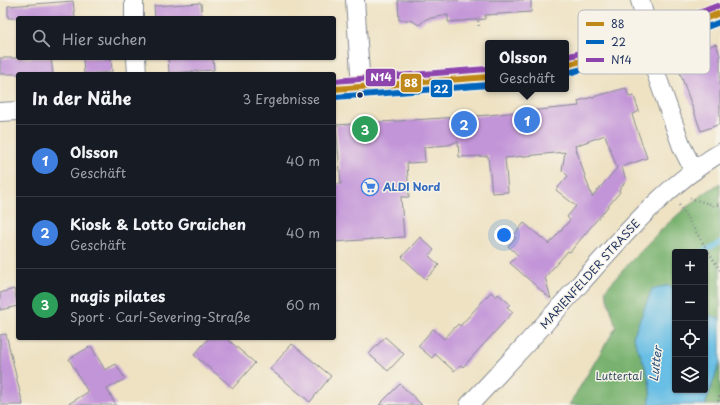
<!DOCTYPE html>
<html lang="de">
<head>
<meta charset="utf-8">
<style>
	:root { --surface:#171b24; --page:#20242c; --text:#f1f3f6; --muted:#9ea1a6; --line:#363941; --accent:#ea580c }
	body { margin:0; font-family:"Playpen Sans",sans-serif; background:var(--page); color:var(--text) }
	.controls { position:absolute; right:12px; bottom:12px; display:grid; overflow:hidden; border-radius:4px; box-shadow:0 1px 3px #0004 }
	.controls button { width:36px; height:36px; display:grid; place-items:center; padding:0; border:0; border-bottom:1px solid var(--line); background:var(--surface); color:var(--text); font:20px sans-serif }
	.you { position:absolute; left:504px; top:235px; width:14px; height:14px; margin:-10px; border:3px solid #fff; border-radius:50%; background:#1a73e8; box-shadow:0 0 0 6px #1a73e833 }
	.badge { display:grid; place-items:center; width:26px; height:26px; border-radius:50%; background:var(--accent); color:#fff; font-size:13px; font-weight:700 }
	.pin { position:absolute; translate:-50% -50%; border:2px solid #fff; box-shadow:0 1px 4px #0006 }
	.popup { position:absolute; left:485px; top:40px; width:84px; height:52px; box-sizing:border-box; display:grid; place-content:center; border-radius:4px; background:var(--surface); filter:drop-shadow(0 1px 3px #0005); font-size:13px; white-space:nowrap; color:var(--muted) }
	.popup b { font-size:15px; color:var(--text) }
	.popup::after { content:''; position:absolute; left:50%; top:100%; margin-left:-8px; border:8px solid transparent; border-top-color:var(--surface) }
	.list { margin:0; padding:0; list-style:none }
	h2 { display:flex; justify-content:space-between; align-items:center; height:52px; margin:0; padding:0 16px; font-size:17px }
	h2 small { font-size:13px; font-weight:400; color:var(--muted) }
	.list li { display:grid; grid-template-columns:26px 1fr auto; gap:12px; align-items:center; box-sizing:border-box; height:72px; padding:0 16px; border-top:1px solid var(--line) }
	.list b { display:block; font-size:15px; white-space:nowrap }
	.list p { margin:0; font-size:13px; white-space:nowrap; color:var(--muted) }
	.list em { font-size:13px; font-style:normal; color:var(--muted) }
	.icon { flex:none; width:22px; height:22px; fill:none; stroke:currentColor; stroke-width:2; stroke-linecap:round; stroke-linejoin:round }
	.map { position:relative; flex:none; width:720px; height:405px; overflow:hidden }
	.search { position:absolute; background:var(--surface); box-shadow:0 1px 3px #0004; left:16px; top:16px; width:320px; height:44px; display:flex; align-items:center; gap:10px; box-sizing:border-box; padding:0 14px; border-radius:4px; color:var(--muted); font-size:15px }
	.panel { position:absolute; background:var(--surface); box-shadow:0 1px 3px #0004; left:16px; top:72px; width:320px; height:268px; border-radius:4px }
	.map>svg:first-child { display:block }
</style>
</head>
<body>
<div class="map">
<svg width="720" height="405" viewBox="0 0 720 405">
	<rect width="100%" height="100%" fill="#f7f3e8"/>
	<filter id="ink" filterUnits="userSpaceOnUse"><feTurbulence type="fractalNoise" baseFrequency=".025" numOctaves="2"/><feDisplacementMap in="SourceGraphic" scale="8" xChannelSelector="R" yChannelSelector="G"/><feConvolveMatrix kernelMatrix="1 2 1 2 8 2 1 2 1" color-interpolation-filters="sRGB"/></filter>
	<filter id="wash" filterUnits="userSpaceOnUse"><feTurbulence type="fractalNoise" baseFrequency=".012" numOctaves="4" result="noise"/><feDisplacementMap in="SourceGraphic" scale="16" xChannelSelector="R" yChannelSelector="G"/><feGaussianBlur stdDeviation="0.9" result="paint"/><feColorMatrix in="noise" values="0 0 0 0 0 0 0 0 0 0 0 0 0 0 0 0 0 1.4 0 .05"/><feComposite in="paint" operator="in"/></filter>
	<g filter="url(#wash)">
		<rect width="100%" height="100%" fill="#eee2c3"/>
		<g fill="#79b270" stroke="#4a7067">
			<path d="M 720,183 L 720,319 L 705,313 L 705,252 L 675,252 L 675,287 L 666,286 L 652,289 L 633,337 C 641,357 655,382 649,405 L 569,405 L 616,327 L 605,290 C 640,251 675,211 720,183 Z"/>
			<path d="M 720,362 L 720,405 L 705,405 Z"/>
		</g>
		<path fill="#67bee4" stroke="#4176a1" d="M 666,286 L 675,287 L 675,390 L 705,390 L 705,313 L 720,319 L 720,362 L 705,405 L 649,405 C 655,382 641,357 633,337 L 652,289 Z"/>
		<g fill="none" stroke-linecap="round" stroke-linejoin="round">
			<path stroke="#67bee4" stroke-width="5.5" d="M 703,252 L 720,242"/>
		</g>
		<g id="blocks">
			<g fill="#c294d8" fill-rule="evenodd">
				<path d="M 398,0 L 531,0 L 531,12 L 485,15 L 485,19 L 448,22 L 448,15 L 426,19 L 419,25 L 411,20 L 399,20 Z"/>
				<path d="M 73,1 L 75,18 L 8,18 L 8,6 Z"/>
				<path d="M 201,3 L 202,18 L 155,18 L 154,6 Z"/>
				<path d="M 716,44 L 720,55 L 720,124 L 701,131 L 675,59 Z"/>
				<path d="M 0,58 L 51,58 L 53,74 L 0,74 Z"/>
				<path d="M 83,58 L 111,58 L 112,72 L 84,74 Z"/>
				<path d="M 168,58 L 213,58 L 214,70 L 169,73 Z"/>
				<path d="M 626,88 L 629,97 L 634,96 L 639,111 L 632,115 L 647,158 L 622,167 L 626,181 L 619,190 L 620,192 L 570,252 L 568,251 L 545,277 L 551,299 L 510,263 L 518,255 L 508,246 L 516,238 L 513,236 L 524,223 L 549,244 L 570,220 L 567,217 L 576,206 L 556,190 L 568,176 L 562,170 L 565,152 L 505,158 L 508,192 L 492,193 L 488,156 L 459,157 L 458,141 L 448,145 L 424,147 L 425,162 L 407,163 L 409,197 L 401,197 L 404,237 L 334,242 L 334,184 L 341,184 L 336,125 L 489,115 L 579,106 L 578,101 ZM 605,135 L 617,168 L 592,197 L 575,146 Z"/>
				<path d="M 420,237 L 434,250 L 429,256 L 439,265 L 426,279 L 402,257 Z"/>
				<path d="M 14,289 L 18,306 L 0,310 L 0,293 Z"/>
				<path d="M 491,292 L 496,297 L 498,294 L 510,304 L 507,307 L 513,312 L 463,367 L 461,365 L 454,371 L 435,354 L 432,358 L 418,346 L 433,329 L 444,339 L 458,324 L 460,326 Z"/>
				<path d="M 6,334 L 23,405 L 0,405 L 0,335 Z"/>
				<path d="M 385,337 L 404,354 L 388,371 L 369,354 Z"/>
				<path d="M 209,338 L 226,338 L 255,363 L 233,388 L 194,355 Z"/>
				<path d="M 292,344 L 331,376 L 310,402 L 270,369 Z"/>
				<path d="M 91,346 L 105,370 L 116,364 L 125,379 L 107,389 L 116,405 L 67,405 L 88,392 L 69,359 Z"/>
				<path d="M 400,384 L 422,405 L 379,405 Z"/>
			</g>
		</g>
	</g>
	<g filter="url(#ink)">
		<use href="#blocks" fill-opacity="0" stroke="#848890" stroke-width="1"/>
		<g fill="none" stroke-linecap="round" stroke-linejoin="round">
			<defs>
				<g id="minor">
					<path d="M 134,0 L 134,18"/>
					<path d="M 355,0 L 361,87"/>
					<path d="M 640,0 L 648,28 L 652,62 L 682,147 L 694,171"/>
					<path d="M 136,58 L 137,74"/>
					<path d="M 566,65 L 627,49 L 720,13"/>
					<path d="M 334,89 L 488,77"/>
					<path d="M 0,112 L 18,111"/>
					<path d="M 469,405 C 507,365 544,325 580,284 C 622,237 666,185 720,153"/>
				</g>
			</defs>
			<use href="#minor" stroke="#848890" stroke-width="20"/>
			<g stroke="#848890" stroke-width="2.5" stroke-dasharray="1 3" stroke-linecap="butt">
				<path d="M 478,17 L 479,28"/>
				<path d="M 334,134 L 337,134"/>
				<path d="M 334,137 L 335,152 L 338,152"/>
				<path d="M 690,198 L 713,205 L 720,205"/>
				<path d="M 679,205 L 720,270"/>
				<path d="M 717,405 L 720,395"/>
			</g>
			<use href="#minor" stroke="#fff" stroke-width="18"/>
			<defs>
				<g id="bus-1">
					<path d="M 566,65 L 627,49 L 720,13"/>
					<path d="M 334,89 L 488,77"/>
				</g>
				<g id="bus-2">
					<path d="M 568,73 L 630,56 L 720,22"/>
					<path d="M 335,97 L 488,85"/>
				</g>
				<g id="bus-3">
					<path d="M 566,57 L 625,41 L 717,6"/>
					<path d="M 334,81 L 487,69"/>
				</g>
			</defs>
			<use href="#bus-1" stroke="#f7f3e8" stroke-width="9"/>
			<use href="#bus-2" stroke="#f7f3e8" stroke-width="9"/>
			<use href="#bus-3" stroke="#f7f3e8" stroke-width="9"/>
			<use href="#bus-1" stroke="#c08818" stroke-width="6"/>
			<use href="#bus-2" stroke="#0065bd" stroke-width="6"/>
			<use href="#bus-3" stroke="#8e44ad" stroke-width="6"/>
		</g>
	</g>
	<defs>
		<symbol id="supermarket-ring" viewBox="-11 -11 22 22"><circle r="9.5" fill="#f7f3e8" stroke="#3f7fe0" stroke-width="1.5"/><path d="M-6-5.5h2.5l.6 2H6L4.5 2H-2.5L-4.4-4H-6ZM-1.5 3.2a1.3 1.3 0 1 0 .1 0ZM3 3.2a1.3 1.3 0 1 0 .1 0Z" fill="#3f7fe0"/></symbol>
	</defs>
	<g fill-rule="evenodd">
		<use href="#supermarket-ring" x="360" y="177" width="20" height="20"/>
	</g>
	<circle fill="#1b2f5e" stroke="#f7f3e8" stroke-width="1.5" cx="360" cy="95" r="3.5"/>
	<g text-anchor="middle" stroke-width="3" stroke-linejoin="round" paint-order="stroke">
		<g font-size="11" font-weight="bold" fill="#366cbe" stroke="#f7f3e8" text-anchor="start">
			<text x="383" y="191">ALDI Nord</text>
		</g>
		<g font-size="11" fill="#1b2f5e" stroke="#f7f3e8">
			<text transform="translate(590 274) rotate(-48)" y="4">MARIENFELDER STRASSE</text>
		</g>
		<g font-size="11" fill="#3a5767" stroke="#f7f3e8">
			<text x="619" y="380">Luttertal</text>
		</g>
		<g font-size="12" font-style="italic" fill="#2e5380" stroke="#f7f3e8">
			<text transform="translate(656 364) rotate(-83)" y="4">Lutter</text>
		</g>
	</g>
	<rect x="578" y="10" width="132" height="64" rx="6" fill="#f7f3e8" stroke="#b5b8bf" stroke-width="1"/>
	<rect x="586" y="22" width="18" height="4" fill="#c08818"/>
	<rect x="586" y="40" width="18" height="4" fill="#0065bd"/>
	<rect x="586" y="58" width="18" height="4" fill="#8e44ad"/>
	<g font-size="11" fill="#1b2f5e">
		<text x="611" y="28">88</text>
		<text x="611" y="46">22</text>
		<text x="611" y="64">N14</text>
	</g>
	<g stroke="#f7f3e8" stroke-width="1.5">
		<rect x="365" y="68" width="31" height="19" rx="4" fill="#8e44ad"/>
		<rect x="400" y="73" width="22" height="20" rx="4" fill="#c08818"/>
		<rect x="430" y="79" width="23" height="19" rx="4" fill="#0065bd"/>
	</g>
	<g font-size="11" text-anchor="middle" font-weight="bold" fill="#fff">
		<text x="381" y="81">N14</text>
		<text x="411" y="87">88</text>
		<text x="441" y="93">22</text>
	</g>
</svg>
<div class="controls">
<button>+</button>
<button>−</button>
<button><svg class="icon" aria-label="locate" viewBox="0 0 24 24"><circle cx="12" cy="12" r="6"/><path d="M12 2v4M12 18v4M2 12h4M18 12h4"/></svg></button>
<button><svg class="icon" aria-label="layers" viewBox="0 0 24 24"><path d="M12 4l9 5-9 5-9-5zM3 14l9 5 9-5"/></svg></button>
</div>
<div class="you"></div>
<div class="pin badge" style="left:527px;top:120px;background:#3f7fe0">1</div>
<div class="popup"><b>Olsson</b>Geschäft</div>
<div class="pin badge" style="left:464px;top:124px;background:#3f7fe0">2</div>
<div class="pin badge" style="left:365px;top:129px;background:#2e9e5b">3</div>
<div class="search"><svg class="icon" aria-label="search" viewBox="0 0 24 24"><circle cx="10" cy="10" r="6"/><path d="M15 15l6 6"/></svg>Hier suchen</div>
<section class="panel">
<h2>In der Nähe<small>3 Ergebnisse</small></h2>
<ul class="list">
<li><span class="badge" style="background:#3f7fe0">1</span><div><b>Olsson</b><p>Geschäft</p></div><em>40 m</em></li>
<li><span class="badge" style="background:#3f7fe0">2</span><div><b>Kiosk &amp; Lotto Graichen</b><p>Geschäft</p></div><em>40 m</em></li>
<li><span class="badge" style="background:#2e9e5b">3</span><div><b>nagis pilates</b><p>Sport · Carl-Severing-Straße</p></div><em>60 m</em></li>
</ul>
</section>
</div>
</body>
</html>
